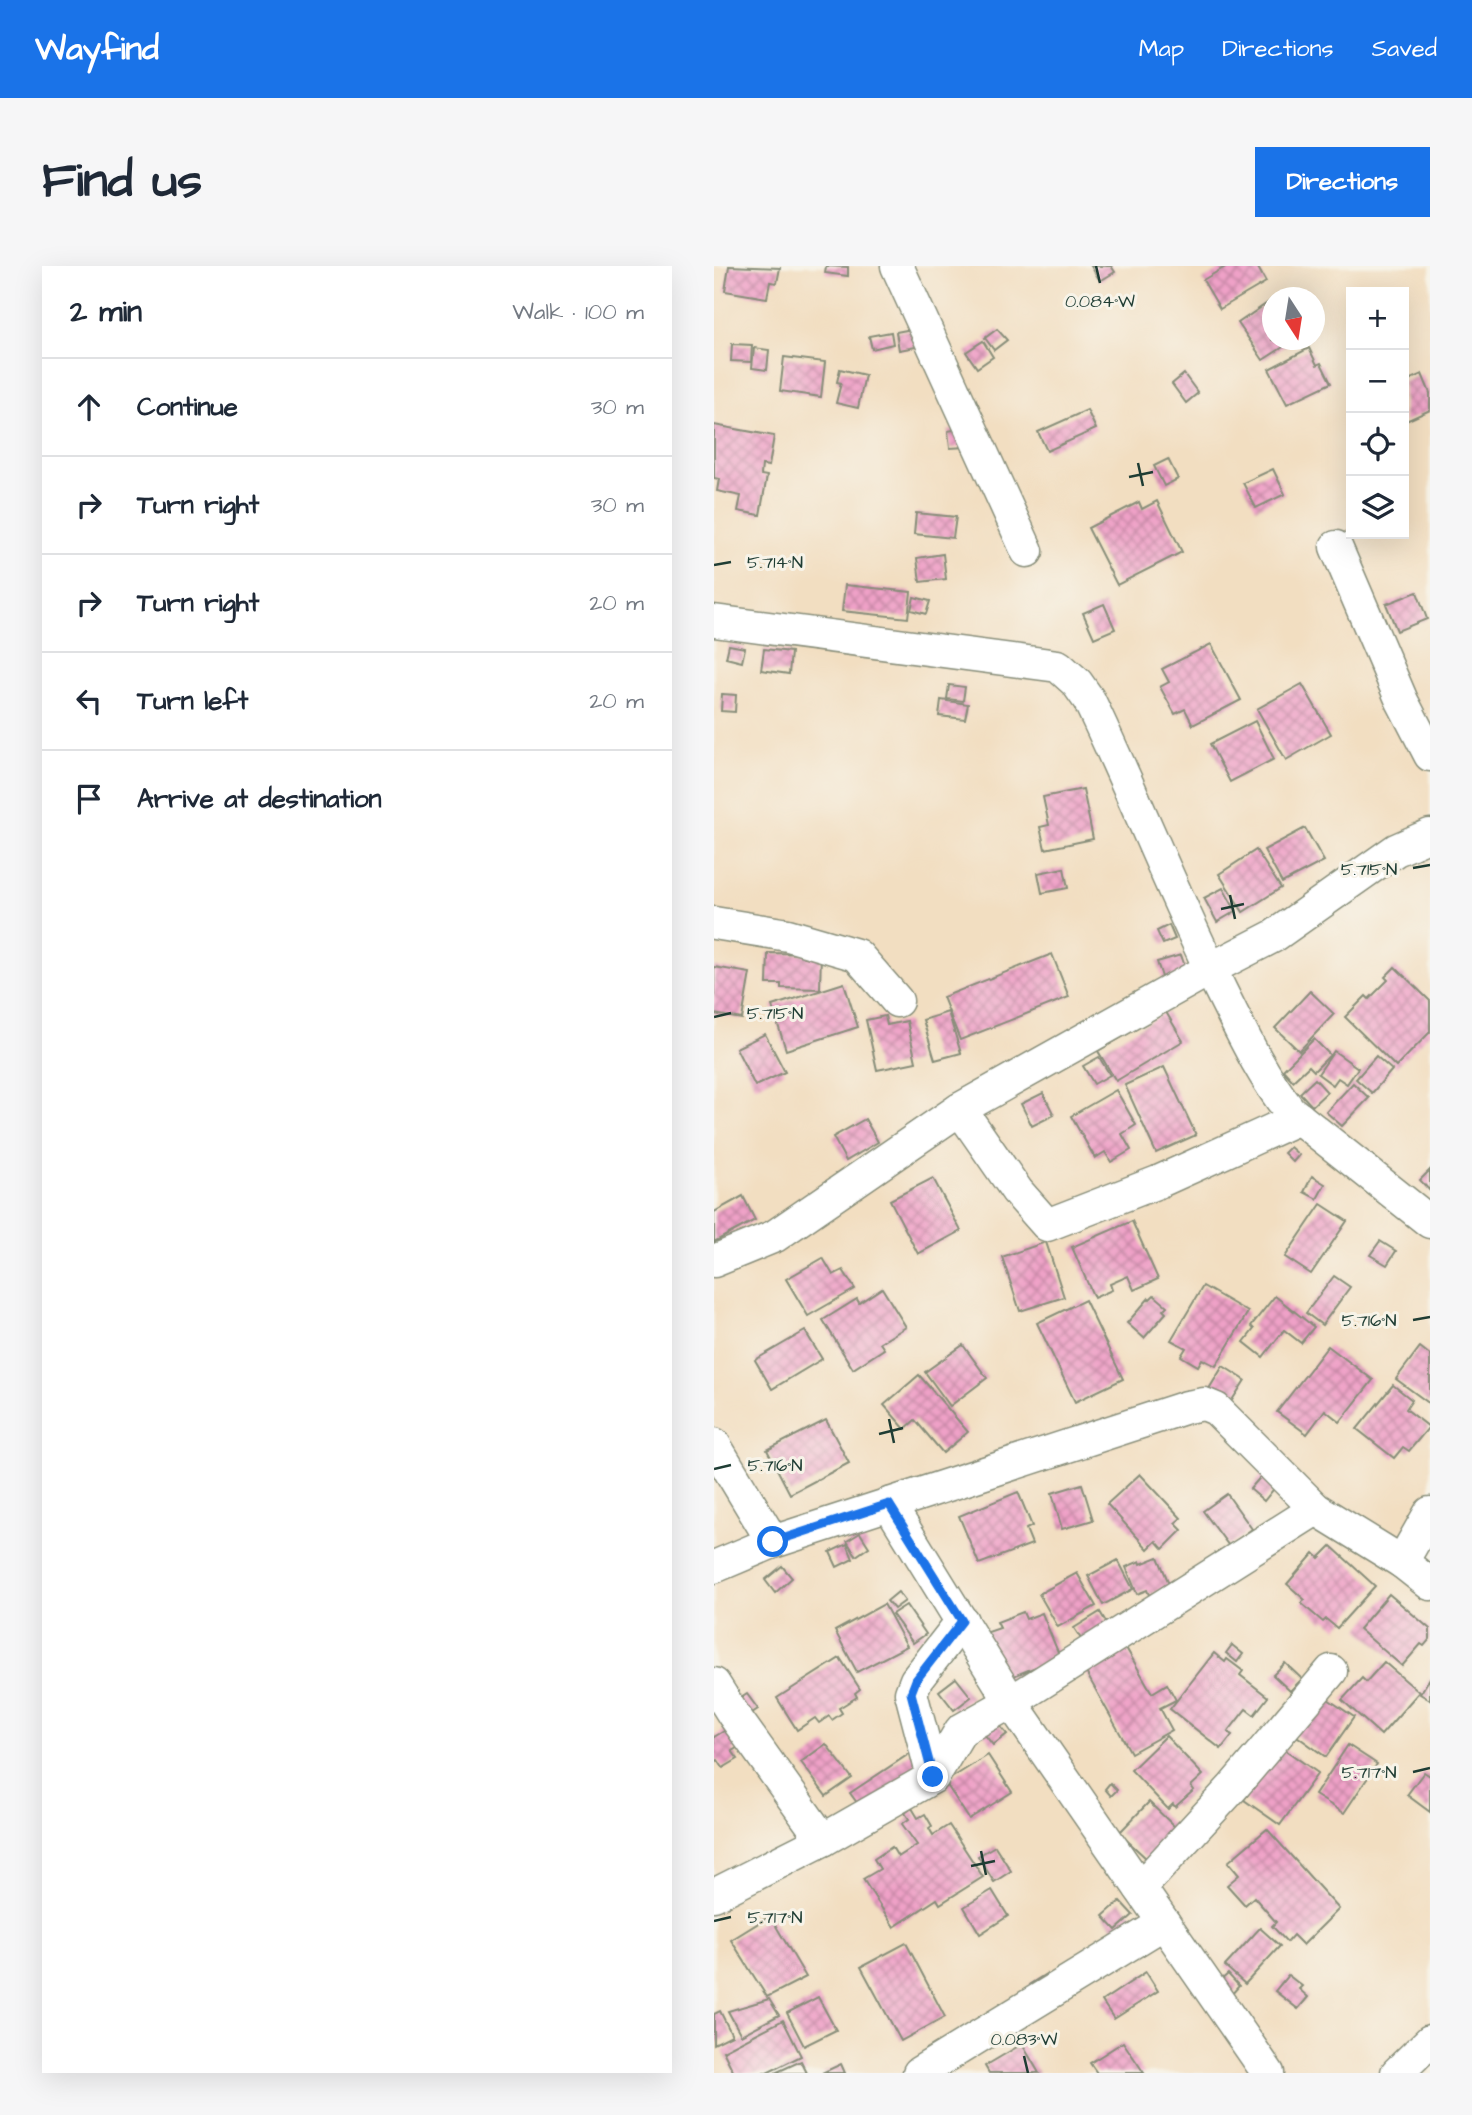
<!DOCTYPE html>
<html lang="en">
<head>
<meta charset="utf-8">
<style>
	:root { --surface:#fff; --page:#f6f6f7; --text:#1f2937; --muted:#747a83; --line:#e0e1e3; --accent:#1a73e8 }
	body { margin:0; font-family:"Architects Daughter",sans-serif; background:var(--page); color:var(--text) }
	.controls { position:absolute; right:21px; top:21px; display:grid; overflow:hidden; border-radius:0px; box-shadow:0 7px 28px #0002 }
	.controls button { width:63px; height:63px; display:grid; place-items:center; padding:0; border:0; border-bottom:2px solid var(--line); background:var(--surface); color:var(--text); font:35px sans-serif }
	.compass { position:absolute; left:548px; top:21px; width:63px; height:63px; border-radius:50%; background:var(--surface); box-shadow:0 7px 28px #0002; rotate:168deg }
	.stop { position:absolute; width:21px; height:21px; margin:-16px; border:5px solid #1a73e8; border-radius:50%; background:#fff }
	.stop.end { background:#1a73e8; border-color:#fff; box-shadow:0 2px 7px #0008 }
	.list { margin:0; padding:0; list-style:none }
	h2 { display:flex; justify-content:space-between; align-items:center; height:91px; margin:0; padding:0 28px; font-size:30px }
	h2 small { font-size:23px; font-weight:400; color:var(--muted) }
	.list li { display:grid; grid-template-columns:46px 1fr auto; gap:21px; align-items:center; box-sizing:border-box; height:98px; padding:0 28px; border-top:2px solid var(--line) }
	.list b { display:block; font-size:26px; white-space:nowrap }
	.list em { font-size:23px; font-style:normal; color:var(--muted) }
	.icon { flex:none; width:38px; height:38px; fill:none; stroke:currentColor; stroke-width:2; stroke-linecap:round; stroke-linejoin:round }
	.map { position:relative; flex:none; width:716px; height:1807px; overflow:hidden; border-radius:0px }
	header { display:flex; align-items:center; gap:42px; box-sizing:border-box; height:98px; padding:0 35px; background:var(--accent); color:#fff }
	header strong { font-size:33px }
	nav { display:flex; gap:38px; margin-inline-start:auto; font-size:24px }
	.intro { display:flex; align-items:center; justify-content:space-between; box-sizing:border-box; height:168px; padding:0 42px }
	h1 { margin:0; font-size:49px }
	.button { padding:18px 32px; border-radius:0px; background:var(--accent); color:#fff; font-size:24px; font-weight:700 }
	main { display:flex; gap:42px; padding:0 42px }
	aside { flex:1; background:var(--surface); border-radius:0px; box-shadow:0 7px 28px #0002 }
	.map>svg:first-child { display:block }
</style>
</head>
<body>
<header>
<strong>Wayfind</strong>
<nav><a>Map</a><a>Directions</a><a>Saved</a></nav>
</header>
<div class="intro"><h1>Find us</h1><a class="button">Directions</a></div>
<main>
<aside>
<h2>2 min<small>Walk · 100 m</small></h2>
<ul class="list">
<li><svg class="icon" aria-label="ahead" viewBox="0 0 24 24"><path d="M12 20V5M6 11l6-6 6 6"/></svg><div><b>Continue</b></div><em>30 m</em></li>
<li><svg class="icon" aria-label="right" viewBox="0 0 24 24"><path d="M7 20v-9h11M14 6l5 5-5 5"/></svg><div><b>Turn right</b></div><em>30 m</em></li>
<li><svg class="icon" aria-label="right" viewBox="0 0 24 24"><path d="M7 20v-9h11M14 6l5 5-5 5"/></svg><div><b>Turn right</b></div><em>20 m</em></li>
<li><svg class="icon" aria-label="left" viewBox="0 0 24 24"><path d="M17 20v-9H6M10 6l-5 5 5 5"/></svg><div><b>Turn left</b></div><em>20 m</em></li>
<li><svg class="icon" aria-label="arrive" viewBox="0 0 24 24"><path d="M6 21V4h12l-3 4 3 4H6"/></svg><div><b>Arrive at destination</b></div></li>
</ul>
</aside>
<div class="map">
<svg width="716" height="1807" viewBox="0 0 716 1807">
	<defs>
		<pattern id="building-cross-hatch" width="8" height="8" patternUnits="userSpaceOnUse" patternTransform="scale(1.75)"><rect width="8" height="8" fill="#efa1c7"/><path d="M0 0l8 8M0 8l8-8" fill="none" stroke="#c184a2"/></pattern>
	</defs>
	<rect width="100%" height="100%" fill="#f7f3e8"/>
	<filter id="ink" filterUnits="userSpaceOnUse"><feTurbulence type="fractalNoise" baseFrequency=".0143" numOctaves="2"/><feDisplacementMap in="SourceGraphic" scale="14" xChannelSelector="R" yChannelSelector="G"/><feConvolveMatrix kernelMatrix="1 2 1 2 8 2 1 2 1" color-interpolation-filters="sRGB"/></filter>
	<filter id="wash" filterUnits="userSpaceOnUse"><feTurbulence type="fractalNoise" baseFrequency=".00686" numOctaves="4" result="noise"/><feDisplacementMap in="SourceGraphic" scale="28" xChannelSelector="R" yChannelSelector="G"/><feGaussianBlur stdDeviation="1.57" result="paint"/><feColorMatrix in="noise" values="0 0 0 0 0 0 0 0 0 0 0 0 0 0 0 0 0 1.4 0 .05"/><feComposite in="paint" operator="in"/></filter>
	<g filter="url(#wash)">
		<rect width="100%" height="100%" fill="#f2dec1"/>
		<g id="blocks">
			<g fill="url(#building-cross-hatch)">
				<path d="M 15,0 L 66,2 L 63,17 L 56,16 L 53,32 L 11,25 Z"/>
				<path d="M 112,0 L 134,1 L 134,10 L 111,7 Z"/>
				<path d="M 377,0 L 397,0 L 401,6 L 386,15 Z"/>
				<path d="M 513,0 L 543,0 L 552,16 L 506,43 L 489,14 Z"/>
				<path d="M 558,34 L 558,74 L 580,74 L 549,94 L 524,57 Z"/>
				<path d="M 198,63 L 202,81 L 185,84 L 182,66 Z"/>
				<path d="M 283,63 L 293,74 L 280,84 L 271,72 Z"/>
				<path d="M 177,66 L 179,78 L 158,83 L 155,70 Z"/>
				<path d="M 269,75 L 279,91 L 263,102 L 252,86 Z"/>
				<path d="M 18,78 L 38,79 L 37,96 L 17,95 Z"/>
				<path d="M 40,82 L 55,84 L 53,104 L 38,102 Z"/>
				<path d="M 595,82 L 603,99 L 607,97 L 617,117 L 573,138 L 555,103 Z"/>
				<path d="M 70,91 L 111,96 L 107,131 L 66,125 Z"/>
				<path d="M 126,103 L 151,109 L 144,142 L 122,137 L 127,117 L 123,116 Z"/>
				<path d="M 470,108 L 484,127 L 472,137 L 458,118 Z"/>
				<path d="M 708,108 L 716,127 L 716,144 L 690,156 L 690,116 Z"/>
				<path d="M 373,144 L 382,163 L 333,185 L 324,166 Z"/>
				<path d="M 0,159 L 60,170 L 55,200 L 48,199 L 47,209 L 53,210 L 46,249 L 24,245 L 27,230 L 3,225 L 5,213 L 0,212 Z"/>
				<path d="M 250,162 L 252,181 L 236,182 L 234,165 Z"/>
				<path d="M 454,193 L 464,213 L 450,220 L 440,200 Z"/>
				<path d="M 559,203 L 571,228 L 542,242 L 529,217 Z"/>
				<path d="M 443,235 L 468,286 L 403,319 L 374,262 L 425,236 L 428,243 Z"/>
				<path d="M 202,247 L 242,251 L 239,272 L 200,268 Z"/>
				<path d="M 229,288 L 232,313 L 206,316 L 203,292 Z"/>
				<path d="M 131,319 L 197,326 L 194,352 L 128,345 Z"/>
				<path d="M 703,326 L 713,353 L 683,365 L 672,338 Z"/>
				<path d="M 200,331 L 216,335 L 212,348 L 197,344 Z"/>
				<path d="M 390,338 L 401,363 L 380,372 L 369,347 Z"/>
				<path d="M 497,378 L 527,434 L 479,459 L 471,443 L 461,448 L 446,421 L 455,416 L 448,403 Z"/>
				<path d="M 15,379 L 31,382 L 28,396 L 12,392 Z"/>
				<path d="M 50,383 L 77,386 L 75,408 L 47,404 Z"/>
				<path d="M 588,418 L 617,468 L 572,494 L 543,443 Z"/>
				<path d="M 235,419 L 251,421 L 249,435 L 233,433 Z"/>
				<path d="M 8,428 L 22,429 L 21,446 L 7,445 Z"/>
				<path d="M 227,434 L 254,438 L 251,453 L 225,450 Z"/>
				<path d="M 541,455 L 560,493 L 516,516 L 496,478 Z"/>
				<path d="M 369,523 L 379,573 L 331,583 L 326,561 L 335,559 L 329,531 Z"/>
				<path d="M 591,562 L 610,595 L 568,617 L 550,584 Z"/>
				<path d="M 542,584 L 567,622 L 529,646 L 505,608 Z"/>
				<path d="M 350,602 L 354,622 L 328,627 L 324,607 Z"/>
				<path d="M 509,622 L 522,645 L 503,656 L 490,632 Z"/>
				<path d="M 455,659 L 461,673 L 449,678 L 443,665 Z"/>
				<path d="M 54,687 L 107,688 L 106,723 L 67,722 L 67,718 L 53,718 Z"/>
				<path d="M 338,688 L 355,731 L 246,774 L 229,731 Z"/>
				<path d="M 467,689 L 473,706 L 449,714 L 443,696 Z"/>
				<path d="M 0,701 L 36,707 L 28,753 L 0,748 Z"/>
				<path d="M 681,701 L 716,735 L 716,766 L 682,801 L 631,751 L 652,730 L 655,733 L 674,714 L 671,711 Z"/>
				<path d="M 130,717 L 144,761 L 72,784 L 58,740 Z"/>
				<path d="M 596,725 L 620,748 L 585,785 L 561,762 Z"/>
				<path d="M 234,746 L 247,787 L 221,794 L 209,754 Z"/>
				<path d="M 452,746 L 469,775 L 402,815 L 384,785 Z"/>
				<path d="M 171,750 L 173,759 L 193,755 L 202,796 L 163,804 L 152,754 Z"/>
				<path d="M 51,768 L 71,806 L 41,820 L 22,782 Z"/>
				<path d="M 600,773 L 616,789 L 600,805 L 595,800 L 579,815 L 569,804 Z"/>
				<path d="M 620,785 L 644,802 L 633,818 L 624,812 L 619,819 L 604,808 Z"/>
				<path d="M 662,790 L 678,804 L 658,827 L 642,813 Z"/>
				<path d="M 385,791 L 396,809 L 380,818 L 369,800 Z"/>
				<path d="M 450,801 L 482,869 L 442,887 L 411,819 Z"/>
				<path d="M 601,813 L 613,826 L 598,840 L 586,827 Z"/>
				<path d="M 639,817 L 655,832 L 628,860 L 612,846 Z"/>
				<path d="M 402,824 L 422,859 L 408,868 L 417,884 L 397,896 L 391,886 L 381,892 L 357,850 Z"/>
				<path d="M 329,827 L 340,849 L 318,860 L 307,838 Z"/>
				<path d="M 151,853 L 164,876 L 132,895 L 119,871 Z"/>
				<path d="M 576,881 L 585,889 L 579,896 L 570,887 Z"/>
				<path d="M 716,904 L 716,925 L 706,914 Z"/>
				<path d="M 598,910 L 611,918 L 603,933 L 590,926 Z"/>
				<path d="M 219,912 L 247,965 L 204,988 L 176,934 Z"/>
				<path d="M 29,930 L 41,954 L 0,976 L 0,946 Z"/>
				<path d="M 607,938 L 633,955 L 597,1008 L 571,991 Z"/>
				<path d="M 418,955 L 444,1013 L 420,1024 L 414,1010 L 396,1018 L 398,1024 L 380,1032 L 358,981 Z"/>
				<path d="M 666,975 L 682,985 L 673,999 L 656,989 Z"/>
				<path d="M 332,976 L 350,1031 L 306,1045 L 288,991 Z"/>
				<path d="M 109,992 L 119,1009 L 129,1004 L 141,1023 L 94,1050 L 72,1013 Z"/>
				<path d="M 620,1010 L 636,1021 L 608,1059 L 592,1047 Z"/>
				<path d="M 489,1020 L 534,1046 L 502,1100 L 488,1093 L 484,1100 L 467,1090 L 472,1082 L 457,1074 Z"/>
				<path d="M 168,1022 L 192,1061 L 166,1077 L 170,1083 L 139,1103 L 109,1054 L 143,1033 L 145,1037 Z"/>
				<path d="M 440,1029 L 453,1040 L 449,1044 L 452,1047 L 430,1072 L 413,1057 L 435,1032 L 436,1033 Z"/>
				<path d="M 561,1030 L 600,1061 L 587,1077 L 570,1064 L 549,1091 L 530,1076 L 540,1063 L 537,1060 Z"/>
				<path d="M 371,1034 L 409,1113 L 361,1136 L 323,1057 Z"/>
				<path d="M 91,1065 L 108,1093 L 58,1123 L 41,1094 Z"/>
				<path d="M 249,1079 L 273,1112 L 236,1140 L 211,1106 Z"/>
				<path d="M 614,1080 L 659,1114 L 626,1156 L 611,1144 L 593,1168 L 563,1146 Z"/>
				<path d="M 706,1081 L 716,1089 L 716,1138 L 682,1113 Z"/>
				<path d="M 509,1100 L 531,1114 L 511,1145 L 490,1131 Z"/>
				<path d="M 205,1109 L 254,1166 L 229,1187 L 201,1154 L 191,1163 L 170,1139 Z"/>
				<path d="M 679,1119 L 698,1134 L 692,1143 L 715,1161 L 695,1185 L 689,1181 L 680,1192 L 643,1163 Z"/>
				<path d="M 112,1154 L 135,1197 L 76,1228 L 53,1184 Z"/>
				<path d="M 426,1208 L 467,1252 L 461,1257 L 468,1264 L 449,1283 L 442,1275 L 434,1283 L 393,1238 Z"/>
				<path d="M 549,1208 L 562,1220 L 550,1235 L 536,1223 Z"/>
				<path d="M 368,1218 L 379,1254 L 348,1263 L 338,1227 Z"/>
				<path d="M 304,1226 L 318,1260 L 312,1263 L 318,1278 L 265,1298 L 245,1250 Z"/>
				<path d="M 513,1228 L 538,1263 L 515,1280 L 489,1245 Z"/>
				<path d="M 146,1267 L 155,1281 L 142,1290 L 133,1275 Z"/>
				<path d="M 133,1278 L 139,1293 L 123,1301 L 116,1286 Z"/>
				<path d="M 617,1280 L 661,1320 L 623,1362 L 612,1353 L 609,1356 L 587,1337 L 591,1334 L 573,1318 L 600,1287 L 605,1292 Z"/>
				<path d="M 444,1291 L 456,1320 L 435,1329 L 433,1324 L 423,1328 L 412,1301 L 426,1295 L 427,1298 Z"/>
				<path d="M 404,1294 L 419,1323 L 389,1339 L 374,1310 Z"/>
				<path d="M 68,1300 L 78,1312 L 61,1327 L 51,1314 Z"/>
				<path d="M 363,1307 L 382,1340 L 344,1361 L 325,1328 Z"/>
				<path d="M 184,1326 L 191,1335 L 180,1343 L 173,1335 Z"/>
				<path d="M 675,1328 L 716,1363 L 716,1373 L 710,1380 L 707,1378 L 688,1400 L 645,1363 Z"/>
				<path d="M 170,1338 L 193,1380 L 143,1406 L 121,1365 Z"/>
				<path d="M 192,1339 L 212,1368 L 199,1377 L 178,1348 Z"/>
				<path d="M 309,1346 L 312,1353 L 328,1347 L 346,1391 L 290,1414 L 271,1367 L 286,1362 L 283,1356 Z"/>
				<path d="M 386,1346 L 395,1361 L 369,1376 L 360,1362 Z"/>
				<path d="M 518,1379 L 529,1388 L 523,1396 L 512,1387 Z"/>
				<path d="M 411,1380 L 438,1427 L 453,1418 L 462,1434 L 446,1442 L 458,1464 L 417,1487 L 370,1403 Z"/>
				<path d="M 500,1387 L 511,1396 L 513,1393 L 529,1405 L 526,1409 L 554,1431 L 540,1449 L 532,1443 L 514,1466 L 518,1469 L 507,1483 L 456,1443 Z"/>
				<path d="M 126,1392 L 146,1423 L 141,1427 L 143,1431 L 125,1442 L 128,1447 L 118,1454 L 115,1450 L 105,1457 L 101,1452 L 83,1464 L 63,1432 Z"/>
				<path d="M 670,1396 L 705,1426 L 667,1469 L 628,1434 L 648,1412 L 652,1416 Z"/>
				<path d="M 571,1397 L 588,1413 L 576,1425 L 559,1409 Z"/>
				<path d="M 242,1412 L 257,1431 L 240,1444 L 225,1425 Z"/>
				<path d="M 716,1412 L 716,1434 L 706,1428 Z"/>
				<path d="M 33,1428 L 44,1443 L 35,1449 L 24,1434 Z"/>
				<path d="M 608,1429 L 640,1451 L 612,1491 L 580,1468 Z"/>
				<path d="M 280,1453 L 293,1468 L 279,1479 L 267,1464 Z"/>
				<path d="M 15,1462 L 26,1480 L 18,1485 L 24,1493 L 9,1502 L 4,1494 L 0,1496 L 0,1471 Z"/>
				<path d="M 452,1470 L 489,1509 L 477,1520 L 480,1524 L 461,1541 L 459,1538 L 454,1543 L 417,1504 Z"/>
				<path d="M 112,1478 L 138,1512 L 112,1530 L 87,1496 Z"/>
				<path d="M 634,1479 L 663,1498 L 630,1547 L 601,1529 Z"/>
				<path d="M 567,1481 L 604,1507 L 566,1559 L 530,1534 Z"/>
				<path d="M 198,1486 L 213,1508 L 151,1548 L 136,1527 Z"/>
				<path d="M 274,1489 L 298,1526 L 255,1553 L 231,1516 Z"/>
				<path d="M 710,1506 L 716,1510 L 716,1546 L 693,1529 Z"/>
				<path d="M 396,1517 L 403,1524 L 397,1530 L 391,1523 Z"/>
				<path d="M 435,1536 L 462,1562 L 433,1593 L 405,1567 Z"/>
				<path d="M 198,1542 L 204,1552 L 211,1548 L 218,1560 L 215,1562 L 219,1569 L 235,1559 L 269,1611 L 226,1638 L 223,1633 L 180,1661 L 149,1613 L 166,1603 L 160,1593 L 178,1581 L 184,1591 L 203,1579 L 188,1558 L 195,1553 L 191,1547 Z"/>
				<path d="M 553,1563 L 625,1643 L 589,1679 L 579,1669 L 573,1676 L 558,1660 L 562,1656 L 540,1631 L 531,1639 L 513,1619 L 525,1609 L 514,1596 Z"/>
				<path d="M 281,1580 L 297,1605 L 280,1616 L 264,1590 Z"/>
				<path d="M 278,1624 L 294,1650 L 266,1668 L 250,1641 Z"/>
				<path d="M 406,1635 L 419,1649 L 402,1664 L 389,1650 Z"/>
				<path d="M 56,1650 L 92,1711 L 53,1731 L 17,1674 Z"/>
				<path d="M 546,1662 L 566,1680 L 531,1718 L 511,1700 Z"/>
				<path d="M 192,1677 L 231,1751 L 187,1775 L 147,1701 Z"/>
				<path d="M 432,1706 L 444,1725 L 400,1753 L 388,1735 Z"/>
				<path d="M 332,1708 L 341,1723 L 325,1732 L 316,1718 Z"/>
				<path d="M 514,1708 L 525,1720 L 517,1729 L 505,1716 Z"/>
				<path d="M 574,1709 L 588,1720 L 585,1723 L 594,1731 L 584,1743 L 561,1725 Z"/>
				<path d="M 104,1731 L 122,1764 L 90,1780 L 73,1747 Z"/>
				<path d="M 55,1733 L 65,1749 L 27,1769 L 14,1745 Z"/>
				<path d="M 6,1745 L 18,1769 L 0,1778 L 0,1748 Z"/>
				<path d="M 69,1754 L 87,1790 L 53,1807 L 20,1807 L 9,1785 Z"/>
				<path d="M 409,1776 L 430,1807 L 383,1807 L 376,1797 Z"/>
				<path d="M 308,1778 L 325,1807 L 275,1807 L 271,1800 Z"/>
				<path d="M 87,1795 L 93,1807 L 61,1807 Z"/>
				<path d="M 127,1798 L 131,1807 L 108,1807 Z"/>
			</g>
		</g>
	</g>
	<g filter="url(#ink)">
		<use href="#blocks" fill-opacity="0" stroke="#888e7a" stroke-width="2"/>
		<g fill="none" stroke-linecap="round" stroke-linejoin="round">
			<defs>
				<g id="minor">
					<path d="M 183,0 L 313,285"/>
					<path d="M 622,281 L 688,435 L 716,489"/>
					<path d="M 0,355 L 344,400 L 363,417 L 375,434 C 421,530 460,630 507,725 C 528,767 547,808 576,845 L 716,956"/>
					<path d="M 0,657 L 74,669 L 143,689 L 183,735"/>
					<path d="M 246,843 L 303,925 L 333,959 L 444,916 L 585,852"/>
					<path d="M 0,995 L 61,970 L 246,843 L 496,703 L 560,670 L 682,584 L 716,569"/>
					<path d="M 0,1178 L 59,1276"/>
					<path d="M 175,1238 L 297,1436 L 554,1807"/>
					<path d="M 688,1296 L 716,1247"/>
					<path d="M 0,1301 L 59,1276 L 473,1141 L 490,1138 L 502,1143 L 602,1243 L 688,1296 L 716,1318"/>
					<path d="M 0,1418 L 19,1448 L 109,1574"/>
					<path d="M 219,1511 L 247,1464 L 297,1436 L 602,1243"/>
					<path d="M 426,1622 L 519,1521 L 617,1405"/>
					<path d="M 0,1629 L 109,1574 L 219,1511 L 197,1427 L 202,1414 L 248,1355"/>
					<path d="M 205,1807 L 450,1657"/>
					<path d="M 683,1807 L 716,1775"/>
				</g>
			</defs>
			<use href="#minor" stroke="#888e7a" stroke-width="35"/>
			<use href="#minor" stroke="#fff" stroke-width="32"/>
		</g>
	</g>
	<g fill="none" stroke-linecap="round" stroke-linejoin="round" filter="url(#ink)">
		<path stroke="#1a73e8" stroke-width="9" d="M 59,1276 L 175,1238 L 248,1355 L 202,1414 L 197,1427 L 219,1511"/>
	</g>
	<path fill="none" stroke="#1f3d34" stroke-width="2.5" d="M 382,0 L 386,17M 424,197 L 429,220M 415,211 L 439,206M 0,299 L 17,296M 699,602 L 716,599M 516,629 L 521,653M 507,643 L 530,638M 0,751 L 17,747M 699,1054 L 716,1051M 175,1153 L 180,1177M 165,1168 L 189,1162M 0,1203 L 17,1199M 699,1506 L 716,1502M 267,1585 L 272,1609M 257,1600 L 281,1595M 0,1655 L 17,1651M 310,1790 L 314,1807"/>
	<g font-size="18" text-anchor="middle" fill="#1f3d34" stroke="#f7f3e8" stroke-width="6" stroke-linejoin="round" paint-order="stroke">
		<text x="386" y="41">0.084°W</text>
		<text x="61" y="302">5.714°N</text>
		<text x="655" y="609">5.715°N</text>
		<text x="61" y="753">5.715°N</text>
		<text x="655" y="1060">5.716°N</text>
		<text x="61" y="1205">5.716°N</text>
		<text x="655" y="1512">5.717°N</text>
		<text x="61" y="1657">5.717°N</text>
		<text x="310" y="1779">0.083°W</text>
	</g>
</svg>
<div class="controls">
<button>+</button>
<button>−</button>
<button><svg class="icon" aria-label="locate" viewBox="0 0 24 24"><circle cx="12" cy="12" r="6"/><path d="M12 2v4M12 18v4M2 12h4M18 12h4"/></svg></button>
<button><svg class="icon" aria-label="layers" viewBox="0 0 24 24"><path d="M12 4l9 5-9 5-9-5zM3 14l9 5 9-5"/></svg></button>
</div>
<svg class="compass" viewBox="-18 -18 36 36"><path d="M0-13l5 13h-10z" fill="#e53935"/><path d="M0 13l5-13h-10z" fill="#747a83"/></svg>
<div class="stop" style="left:59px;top:1276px"></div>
<div class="stop end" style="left:219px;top:1511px"></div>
</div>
</main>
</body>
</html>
